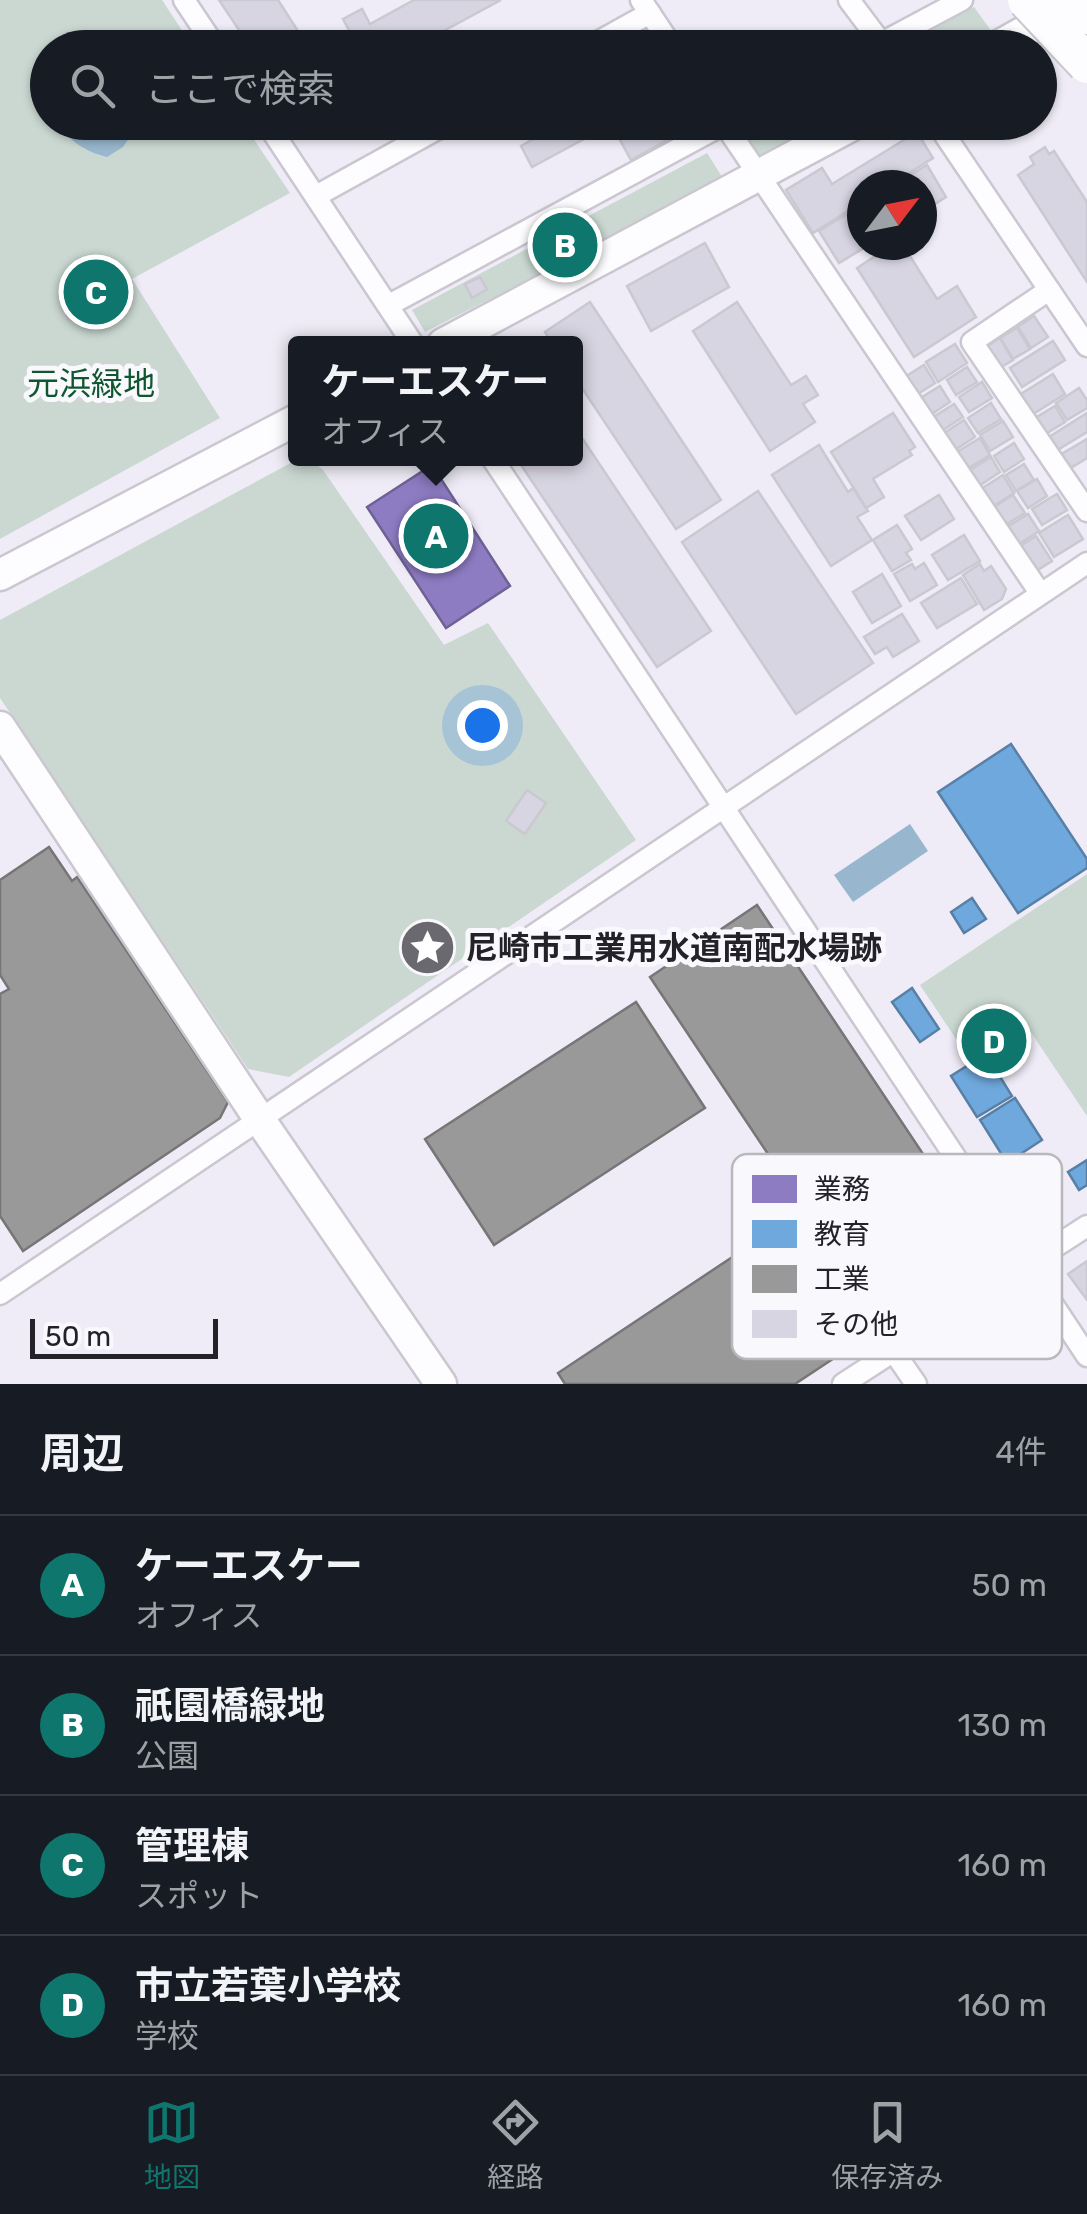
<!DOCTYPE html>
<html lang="ja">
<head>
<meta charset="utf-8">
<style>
	:root { --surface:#171b24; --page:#242831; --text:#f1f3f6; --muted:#9ea1a6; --line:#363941; --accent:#0f766e }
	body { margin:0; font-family:Rubik,"Noto Sans JP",sans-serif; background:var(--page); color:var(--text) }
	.compass { position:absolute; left:847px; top:170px; width:90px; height:90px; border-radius:50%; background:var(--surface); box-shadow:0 2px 8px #0004; rotate:58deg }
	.scale { position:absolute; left:30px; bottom:25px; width:188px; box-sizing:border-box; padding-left:10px; border:5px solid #232228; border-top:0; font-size:28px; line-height:35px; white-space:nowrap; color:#232228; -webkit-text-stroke:8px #f9f8fc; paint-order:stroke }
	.you { position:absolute; left:482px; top:725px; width:35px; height:35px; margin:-25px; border:8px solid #fff; border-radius:50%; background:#1a73e8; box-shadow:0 0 0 15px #1a73e833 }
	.badge { display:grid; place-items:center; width:65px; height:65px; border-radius:50%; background:var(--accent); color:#fff; font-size:32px; font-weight:700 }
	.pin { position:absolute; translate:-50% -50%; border:5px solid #fff; box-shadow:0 2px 10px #0006 }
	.popup { position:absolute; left:288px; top:336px; width:295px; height:130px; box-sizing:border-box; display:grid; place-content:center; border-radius:10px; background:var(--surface); filter:drop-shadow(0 2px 8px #0005); font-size:32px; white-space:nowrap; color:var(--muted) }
	.popup b { font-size:38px; color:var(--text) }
	.popup::after { content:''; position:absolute; left:50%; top:100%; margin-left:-20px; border:20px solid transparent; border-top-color:var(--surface) }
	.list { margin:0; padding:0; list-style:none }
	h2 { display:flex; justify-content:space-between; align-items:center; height:130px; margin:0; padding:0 40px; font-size:42px }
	h2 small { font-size:32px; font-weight:400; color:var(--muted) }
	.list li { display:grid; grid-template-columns:65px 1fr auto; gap:30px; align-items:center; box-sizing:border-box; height:140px; padding:0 40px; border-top:2px solid var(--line) }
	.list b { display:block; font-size:38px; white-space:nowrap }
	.list p { margin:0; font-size:32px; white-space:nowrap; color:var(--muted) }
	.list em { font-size:32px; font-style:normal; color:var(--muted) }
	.icon { flex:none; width:55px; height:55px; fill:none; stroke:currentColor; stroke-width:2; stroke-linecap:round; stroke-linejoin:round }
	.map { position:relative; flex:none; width:1087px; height:1384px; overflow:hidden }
	.search { position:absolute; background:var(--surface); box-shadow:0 2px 8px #0004; left:30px; right:30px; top:30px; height:110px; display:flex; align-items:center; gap:25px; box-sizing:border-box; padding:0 35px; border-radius:55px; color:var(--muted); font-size:38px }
	.sheet { height:690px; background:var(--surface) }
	nav { display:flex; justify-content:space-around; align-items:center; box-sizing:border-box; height:140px; border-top:2px solid var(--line); background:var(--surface); font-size:28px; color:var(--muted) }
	nav a { display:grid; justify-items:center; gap:5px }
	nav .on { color:var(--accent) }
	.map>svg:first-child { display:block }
</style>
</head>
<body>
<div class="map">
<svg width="1087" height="1384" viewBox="0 0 1087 1384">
	<rect width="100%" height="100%" fill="#efecf7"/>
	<g fill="#cbd8d2">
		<path d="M 0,0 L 162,0 L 193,47 L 48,48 L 48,122 L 243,123 L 290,193 L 132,279 L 220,418 L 0,539 Z"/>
		<path d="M 974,7 L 992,32 L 965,47 L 909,47 L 906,43 Z"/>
		<path d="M 761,123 L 827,123 L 760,157 L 744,132 Z"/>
		<path d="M 707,153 L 724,180 L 425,332 L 412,310 Z"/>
		<path d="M 298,459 L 309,459 L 323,470 L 444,645 L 488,623 L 636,840 L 289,1077 L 248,1069 L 0,698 L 0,620 Z"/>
		<path d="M 1087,874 L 1087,1116 L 1020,1016 L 966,1054 L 920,985 Z"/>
	</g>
	<g fill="#98b7ce">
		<path d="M 55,123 L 128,123 L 133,132 L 123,147 L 107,157 C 83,151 71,141 55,123 Z"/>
		<path d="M 910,824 L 928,851 L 853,902 L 834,875 Z"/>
	</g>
	<path fill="#8e7cc3" stroke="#6e6194" stroke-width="2.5" d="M 432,465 L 510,586 L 446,628 L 367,507 Z"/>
	<g fill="#6fa8dc" stroke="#5880a6" stroke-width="2.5">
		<path d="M 1011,744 L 1087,859 L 1087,868 L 1018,913 L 938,792 Z"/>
		<path d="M 972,898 L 986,919 L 964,933 L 951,912 Z"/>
		<path d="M 912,988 L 939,1029 L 920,1042 L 892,1002 Z"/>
		<path d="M 986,1054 L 1012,1096 L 977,1117 L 951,1076 Z"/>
		<path d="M 1015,1098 L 1042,1140 L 1007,1163 L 980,1120 Z"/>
		<path d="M 1087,1160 L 1087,1185 L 1079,1190 L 1068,1172 Z"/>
	</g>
	<g fill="#999" stroke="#767577" stroke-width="2.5">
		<path d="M 49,847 L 72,881 L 77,877 L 228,1102 L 220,1118 L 23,1251 L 0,1216 L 0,994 L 9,989 L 0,975 L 0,880 Z"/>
		<path d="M 757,905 L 985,1247 L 878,1319 L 650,977 Z"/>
		<path d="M 636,1002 L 705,1108 L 494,1245 L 425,1139 Z"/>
		<path d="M 776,1228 L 854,1345 L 795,1384 L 565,1384 L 558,1373 Z"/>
	</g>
	<g fill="#d8d5e3" stroke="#cac8d0" stroke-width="2.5">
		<path d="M 219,0 L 278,0 L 309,48 L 251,48 Z"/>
		<path d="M 414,0 L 501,0 L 412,48 L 336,48 L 333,43 L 351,34 L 343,19 L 362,9 L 370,24 Z"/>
		<path d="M 564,122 L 606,122 L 608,126 L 532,167 L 521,146 Z"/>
		<path d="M 651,122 L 686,122 L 689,128 L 631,160 L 620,140 Z"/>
		<path d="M 917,132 L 933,158 L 890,185 L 862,185 L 862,202 L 813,233 L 786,190 L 822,168 L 832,184 Z"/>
		<path d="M 1045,147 L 1049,154 L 1054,151 L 1087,202 L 1087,282 L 1018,175 L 1034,164 L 1030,157 Z"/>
		<path d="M 927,165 L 946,197 L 922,212 L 922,185 L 894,185 Z"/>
		<path d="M 862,205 L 862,245 L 869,245 L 839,263 L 819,231 Z"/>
		<path d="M 705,243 L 729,287 L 651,331 L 627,286 Z"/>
		<path d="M 892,245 L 903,245 L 937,299 L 957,286 L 976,317 L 914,357 L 857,268 Z"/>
		<path d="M 87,259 L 121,266 L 132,283 L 118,317 L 98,327 L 68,319 L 62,300 L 70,270 Z"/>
		<path d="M 480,277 L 487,289 L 472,298 L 465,284 Z"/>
		<path d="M 590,302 L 721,500 L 676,529 L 576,379 L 576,344 L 552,344 L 545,332 Z"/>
		<path d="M 737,302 L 791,385 L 806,376 L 818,395 L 803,404 L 815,422 L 770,451 L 693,331 Z"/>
		<path d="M 1034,316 L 1048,337 L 1031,348 L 1018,327 Z"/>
		<path d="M 1017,328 L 1030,349 L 1013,359 L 1000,338 Z"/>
		<path d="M 1000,338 L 1013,360 L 996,370 L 983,349 Z"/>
		<path d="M 1053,341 L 1065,360 L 1022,387 L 1010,368 Z"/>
		<path d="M 955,344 L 967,363 L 938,382 L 926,362 Z"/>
		<path d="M 924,365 L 935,383 L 916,395 L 905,377 Z"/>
		<path d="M 967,367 L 977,382 L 956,395 L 947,380 Z"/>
		<path d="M 1053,374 L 1065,394 L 1033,414 L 1021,394 Z"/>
		<path d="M 982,382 L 992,398 L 969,412 L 959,397 Z"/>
		<path d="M 940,386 L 950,402 L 929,416 L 919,399 Z"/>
		<path d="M 1079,388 L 1087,400 L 1087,408 L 1067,420 L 1056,403 Z"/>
		<path d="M 991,403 L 1001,419 L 978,433 L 968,418 Z"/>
		<path d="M 954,404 L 963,417 L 940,432 L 932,418 Z"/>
		<path d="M 1055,406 L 1065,422 L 1042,436 L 1032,420 Z"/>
		<path d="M 893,413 L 915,447 L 909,451 L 912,455 L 873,479 L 884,497 L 866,508 L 831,452 Z"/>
		<path d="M 1087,413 L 1087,432 L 1054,452 L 1046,439 Z"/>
		<path d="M 964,420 L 975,437 L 952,452 L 941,435 Z"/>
		<path d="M 1003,421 L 1013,437 L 990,451 L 980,435 Z"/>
		<path d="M 576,429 L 711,631 L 657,667 L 517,459 L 576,458 Z"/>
		<path d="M 980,438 L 990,455 L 964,471 L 954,454 Z"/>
		<path d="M 1087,439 L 1087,458 L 1069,469 L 1060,455 Z"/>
		<path d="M 1014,443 L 1024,459 L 1004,472 L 994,456 Z"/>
		<path d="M 819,445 L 848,492 L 853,488 L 868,511 L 857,517 L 872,540 L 831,566 L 772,475 Z"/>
		<path d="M 991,457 L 1000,472 L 976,488 L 967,472 Z"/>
		<path d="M 1024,464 L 1034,480 L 1016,491 L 1006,475 Z"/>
		<path d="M 1003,475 L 1014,493 L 989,509 L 978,491 Z"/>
		<path d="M 1037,479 L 1047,496 L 1028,508 L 1017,491 Z"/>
		<path d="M 758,491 L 873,663 L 796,714 L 682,542 Z"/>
		<path d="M 1057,494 L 1067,510 L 1042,525 L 1032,509 Z"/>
		<path d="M 939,495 L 954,519 L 921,540 L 905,516 Z"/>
		<path d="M 1013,495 L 1025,513 L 1002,527 L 991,509 Z"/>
		<path d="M 1028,514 L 1039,531 L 1015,547 L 1004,529 Z"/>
		<path d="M 1068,515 L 1083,539 L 1054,557 L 1039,533 Z"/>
		<path d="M 897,525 L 912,549 L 906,553 L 911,560 L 892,571 L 873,540 Z"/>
		<path d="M 964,535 L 980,561 L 948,580 L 932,555 Z"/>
		<path d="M 1036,536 L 1052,561 L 1036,571 L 1017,548 Z"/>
		<path d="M 924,563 L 937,585 L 910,601 L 894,574 L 912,564 L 915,569 Z"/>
		<path d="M 980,564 L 984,571 L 991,566 L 1006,589 L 1002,599 L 984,610 L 963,575 Z"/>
		<path d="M 882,574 L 901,606 L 872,623 L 853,592 Z"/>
		<path d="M 961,578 L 977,604 L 937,628 L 921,603 Z"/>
		<path d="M 902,614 L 919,641 L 893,657 L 887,647 L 875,654 L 864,637 Z"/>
		<path d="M 527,790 L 546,803 L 525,834 L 506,821 Z"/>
		<path d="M 1087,1261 L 1087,1300 L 1068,1274 Z"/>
	</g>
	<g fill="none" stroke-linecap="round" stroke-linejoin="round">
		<defs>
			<g id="street">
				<path d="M 184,0 L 216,48"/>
				<path d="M 641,0 L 673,48"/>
				<path d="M 849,0 L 885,48"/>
				<path d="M 587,48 L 650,13"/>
				<path d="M 872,48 L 962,0"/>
				<path d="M 266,122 L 413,344"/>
				<path d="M 723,122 L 1040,593"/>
				<path d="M 936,122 L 1087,346"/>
				<path d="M 316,196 L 450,122"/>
				<path d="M 1049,290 L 972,342 L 1087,511"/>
				<path d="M 389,305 L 728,122"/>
				<path d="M 492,458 L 1087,1356"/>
				<path d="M 0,1294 L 1087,563"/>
				<path d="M 894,1352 L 916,1384"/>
				<path d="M 843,1384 L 1087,1226"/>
			</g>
			<g id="secondary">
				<path d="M 995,48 L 1063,10"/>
				<path d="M 443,344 L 858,122"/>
				<path d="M 0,575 L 296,420"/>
				<path d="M 0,727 L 260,1120 L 441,1384"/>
			</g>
		</defs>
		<use href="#street" stroke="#cac7d0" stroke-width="25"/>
		<use href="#secondary" stroke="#cac7d0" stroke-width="35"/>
		<use href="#street" stroke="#fdfcfe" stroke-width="20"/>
		<use href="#secondary" stroke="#fdfcfe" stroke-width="30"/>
		<defs>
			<g id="highway-bridge">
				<path d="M 1027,0 L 1087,64"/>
				<path d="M 1071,0 L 1087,15"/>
			</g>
		</defs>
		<use href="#highway-bridge" stroke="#cac7d0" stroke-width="42" stroke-linecap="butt"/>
		<use href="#highway-bridge" stroke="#fdfcfe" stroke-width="38"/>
	</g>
	<defs>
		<symbol id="sight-disc" viewBox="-11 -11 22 22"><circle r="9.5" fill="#6a6970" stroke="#f9f8fc"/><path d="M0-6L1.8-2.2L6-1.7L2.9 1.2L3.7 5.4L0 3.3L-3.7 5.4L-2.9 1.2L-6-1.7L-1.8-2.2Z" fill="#fff"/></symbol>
	</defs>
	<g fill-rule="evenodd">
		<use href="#sight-disc" x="396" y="916" width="63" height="63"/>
	</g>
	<g text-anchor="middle" stroke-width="10" stroke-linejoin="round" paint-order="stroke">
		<g font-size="32" fill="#10572f" stroke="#f9f8fc">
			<text x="91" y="395">元浜緑地</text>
		</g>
		<g font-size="32" font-weight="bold" fill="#232228" stroke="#f9f8fc" text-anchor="start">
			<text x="466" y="959">尼崎市工業用水道南配水場跡</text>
		</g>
	</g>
	<rect x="732" y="1154" width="330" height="205" rx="15" fill="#f9f8fc" stroke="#b9b8bc" stroke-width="2.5"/>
	<rect x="752" y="1175" width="45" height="28" fill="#8e7cc3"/>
	<rect x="752" y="1220" width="45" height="28" fill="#6fa8dc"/>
	<rect x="752" y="1265" width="45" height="28" fill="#999"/>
	<rect x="752" y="1310" width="45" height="28" fill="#d8d5e3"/>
	<g font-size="28" fill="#232228">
		<text x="814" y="1199">業務</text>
		<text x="814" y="1244">教育</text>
		<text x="814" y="1289">工業</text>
		<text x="814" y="1334">その他</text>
	</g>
</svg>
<svg class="compass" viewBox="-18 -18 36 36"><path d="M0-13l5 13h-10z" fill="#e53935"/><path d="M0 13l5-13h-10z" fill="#9ea1a6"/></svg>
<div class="scale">50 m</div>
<div class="you"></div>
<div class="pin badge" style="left:436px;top:536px">A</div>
<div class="popup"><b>ケーエスケー</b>オフィス</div>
<div class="pin badge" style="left:565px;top:245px">B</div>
<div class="pin badge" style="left:96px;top:292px">C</div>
<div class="pin badge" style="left:994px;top:1041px">D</div>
<div class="search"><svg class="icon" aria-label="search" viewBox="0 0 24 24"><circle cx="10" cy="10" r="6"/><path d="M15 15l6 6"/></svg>ここで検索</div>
</div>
<section class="sheet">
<h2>周辺<small>4件</small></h2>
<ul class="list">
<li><span class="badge">A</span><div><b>ケーエスケー</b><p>オフィス</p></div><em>50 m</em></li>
<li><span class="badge">B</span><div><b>祇園橋緑地</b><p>公園</p></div><em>130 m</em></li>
<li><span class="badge">C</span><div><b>管理棟</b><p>スポット</p></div><em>160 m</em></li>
<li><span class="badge">D</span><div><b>市立若葉小学校</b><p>学校</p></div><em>160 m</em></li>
</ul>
</section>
<nav>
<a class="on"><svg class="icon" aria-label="map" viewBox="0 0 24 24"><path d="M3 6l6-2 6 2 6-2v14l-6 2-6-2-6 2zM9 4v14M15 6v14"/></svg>地図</a>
<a><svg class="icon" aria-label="directions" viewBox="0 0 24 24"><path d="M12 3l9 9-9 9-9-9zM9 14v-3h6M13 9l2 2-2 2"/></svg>経路</a>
<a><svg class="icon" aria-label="saved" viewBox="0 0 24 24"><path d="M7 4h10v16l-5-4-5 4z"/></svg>保存済み</a>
</nav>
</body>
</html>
